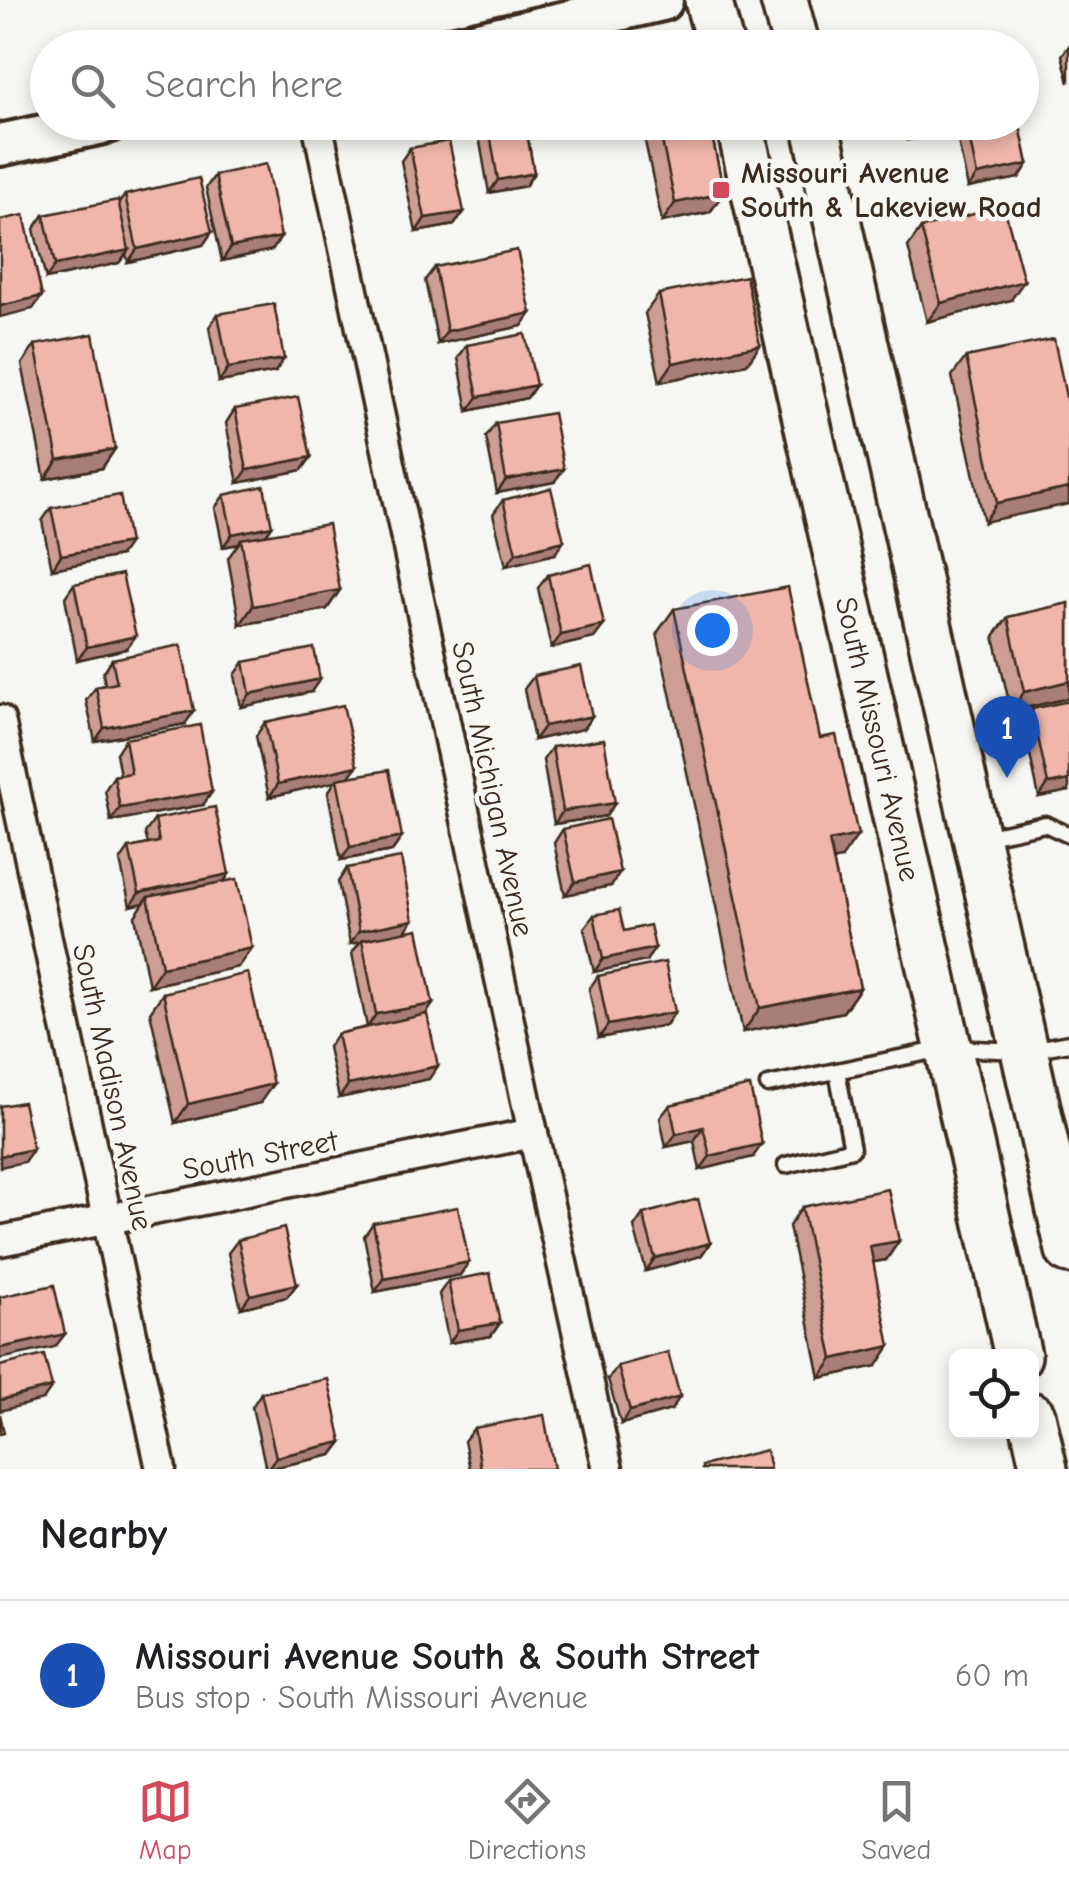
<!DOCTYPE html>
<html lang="en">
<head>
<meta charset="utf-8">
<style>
	:root { --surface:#fff; --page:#f6f6f6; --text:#202124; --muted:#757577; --line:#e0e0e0; --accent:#d1495b }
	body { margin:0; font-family:"Comic Neue",sans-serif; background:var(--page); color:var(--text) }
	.controls { position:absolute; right:30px; bottom:30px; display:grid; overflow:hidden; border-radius:15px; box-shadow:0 5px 15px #0003 }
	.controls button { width:90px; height:90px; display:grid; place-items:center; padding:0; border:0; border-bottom:2px solid var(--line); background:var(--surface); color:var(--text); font:50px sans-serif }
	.you { position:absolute; left:712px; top:630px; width:35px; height:35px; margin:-25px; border:8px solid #fff; border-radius:50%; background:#1a73e8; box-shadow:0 0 0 15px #1a73e833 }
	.badge { display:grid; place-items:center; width:65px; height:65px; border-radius:50%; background:var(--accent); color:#fff; font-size:32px; font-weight:700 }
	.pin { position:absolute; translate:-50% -82px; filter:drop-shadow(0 2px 5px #0008) }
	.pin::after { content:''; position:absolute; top:52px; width:35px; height:30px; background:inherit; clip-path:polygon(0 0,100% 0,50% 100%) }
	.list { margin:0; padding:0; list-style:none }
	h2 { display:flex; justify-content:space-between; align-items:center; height:130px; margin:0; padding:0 40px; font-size:42px }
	h2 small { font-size:32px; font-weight:400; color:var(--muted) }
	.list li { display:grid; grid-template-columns:65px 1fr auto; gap:30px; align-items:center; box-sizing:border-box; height:150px; padding:0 40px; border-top:2px solid var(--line) }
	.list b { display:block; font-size:38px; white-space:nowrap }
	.list p { margin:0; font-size:32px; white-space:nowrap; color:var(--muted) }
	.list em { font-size:32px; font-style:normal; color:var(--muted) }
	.icon { flex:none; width:55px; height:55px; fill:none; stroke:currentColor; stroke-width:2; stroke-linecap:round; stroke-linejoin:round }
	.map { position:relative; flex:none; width:1069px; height:1469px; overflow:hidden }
	.search { position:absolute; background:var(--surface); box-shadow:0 5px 15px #0003; left:30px; right:30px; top:30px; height:110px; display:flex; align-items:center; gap:25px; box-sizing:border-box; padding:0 35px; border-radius:55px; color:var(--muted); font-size:38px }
	.sheet { height:280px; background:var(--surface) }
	nav { display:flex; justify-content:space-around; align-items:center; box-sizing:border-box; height:140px; border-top:2px solid var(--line); background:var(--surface); font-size:28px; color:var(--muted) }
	nav a { display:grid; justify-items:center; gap:5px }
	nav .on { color:var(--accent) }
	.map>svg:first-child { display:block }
</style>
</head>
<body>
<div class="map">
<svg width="1069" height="1469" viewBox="0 0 1069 1469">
	<rect width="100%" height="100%" fill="#f6f6f2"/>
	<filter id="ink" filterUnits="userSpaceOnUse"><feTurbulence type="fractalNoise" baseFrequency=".01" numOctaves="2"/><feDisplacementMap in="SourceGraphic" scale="20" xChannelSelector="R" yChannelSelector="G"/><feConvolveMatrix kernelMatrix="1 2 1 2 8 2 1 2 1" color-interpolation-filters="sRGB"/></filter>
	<g filter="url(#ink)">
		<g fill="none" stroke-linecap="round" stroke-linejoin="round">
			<defs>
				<g id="lane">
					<path d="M 984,837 L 1045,824 L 1069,835"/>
					<path d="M 768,1085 L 948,1048 L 1024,1051 L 1069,1043"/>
					<path d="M 786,1165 L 852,1149 L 837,1071"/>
				</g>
				<g id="street">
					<path d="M 317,122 L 533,1133 L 608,1469"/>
					<path d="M 0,720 L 161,1469"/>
					<path d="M 0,1241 L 533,1133"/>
				</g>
				<g id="secondary">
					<path d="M 452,48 L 662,0"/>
					<path d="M 0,145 L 108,122"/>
				</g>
				<g id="primary">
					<path d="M 708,0 L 721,48"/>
					<path d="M 784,0 L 797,48"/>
					<path d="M 739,122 L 1018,1356"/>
					<path d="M 815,122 L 1069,1250"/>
					<path d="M 1032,1416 L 1044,1469"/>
				</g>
			</defs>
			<use href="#lane" stroke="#3b2a1e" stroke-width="21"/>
			<use href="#street" stroke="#3b2a1e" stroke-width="35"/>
			<use href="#secondary" stroke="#3b2a1e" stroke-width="48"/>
			<use href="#primary" stroke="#3b2a1e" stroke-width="52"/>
			<use href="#lane" stroke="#f6f6f2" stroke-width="14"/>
			<use href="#street" stroke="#f6f6f2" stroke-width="28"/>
			<use href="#secondary" stroke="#f6f6f2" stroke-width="40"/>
			<use href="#primary" stroke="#f6f6f2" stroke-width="45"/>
		</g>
		<g fill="#ce9d93" stroke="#3b2a1e" stroke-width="2.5">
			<path d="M 1069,46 L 1069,83 L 1062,55 Z"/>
			<path d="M 479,122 L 525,122 L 534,173 L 525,186 L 489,193 L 477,125 Z"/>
			<path d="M 641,122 L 709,122 L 724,193 L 710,212 L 662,222 Z"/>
			<path d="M 904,122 L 953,122 L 946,132 L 908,140 Z"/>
			<path d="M 954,122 L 1019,122 L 1028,164 L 1019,178 L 968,188 Z"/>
			<path d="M 410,148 L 464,212 L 454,225 L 416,232 L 401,161 Z"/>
			<path d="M 215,175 L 281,237 L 272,250 L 222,261 L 206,188 Z"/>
			<path d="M 125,195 L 212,232 L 203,245 L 128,262 L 126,254 L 119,263 L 46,279 L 34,229 L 44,215 L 118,204 Z"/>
			<path d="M 921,228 L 1011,300 L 927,322 L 908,247 Z"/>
			<path d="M 435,267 L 531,313 L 522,326 L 438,344 L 425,280 Z"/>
			<path d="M 659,294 L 760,345 L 747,364 L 660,382 L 645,313 Z"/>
			<path d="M 218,314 L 275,372 L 219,382 L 209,327 Z"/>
			<path d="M 35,345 L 115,449 L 102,468 L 45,479 L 22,364 Z"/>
			<path d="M 467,345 L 536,385 L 527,398 L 468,411 L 458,358 Z"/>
			<path d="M 966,357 L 1069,411 L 984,522 L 952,376 Z"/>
			<path d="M 235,409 L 311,457 L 302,470 L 238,483 L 226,423 Z"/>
			<path d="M 496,423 L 554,482 L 497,493 L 486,437 Z"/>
			<path d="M 224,495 L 272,526 L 266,535 L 340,590 L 327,609 L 240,625 L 228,558 L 238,544 L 223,547 L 215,508 Z"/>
			<path d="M 503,500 L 555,554 L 506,566 L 493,514 Z"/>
			<path d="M 51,508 L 120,556 L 52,569 L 42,521 Z"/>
			<path d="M 548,575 L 604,625 L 594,638 L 551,648 L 538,588 Z"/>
			<path d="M 74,584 L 126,649 L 77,660 L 65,597 Z"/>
			<path d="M 1069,603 L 1069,698 L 1011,711 L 994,636 L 1008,617 Z"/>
			<path d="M 674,609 L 841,859 L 833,860 L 860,988 L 843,1012 L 743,1032 L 657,633 Z"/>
			<path d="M 112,659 L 185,724 L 95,741 L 86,700 L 96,687 L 105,685 L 103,673 Z"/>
			<path d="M 244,662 L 311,692 L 241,707 L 235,675 Z"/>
			<path d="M 534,676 L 592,716 L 583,729 L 534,740 L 524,689 Z"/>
			<path d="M 1032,709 L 1069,791 L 1039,797 L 1023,722 Z"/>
			<path d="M 265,722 L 357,766 L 348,777 L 402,837 L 392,851 L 341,860 L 328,793 L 335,781 L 269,797 L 256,736 Z"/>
			<path d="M 125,739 L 203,805 L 111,821 L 105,790 L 114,776 L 120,775 L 116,753 Z"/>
			<path d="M 552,747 L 615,803 L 606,816 L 554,824 L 543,760 Z"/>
			<path d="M 155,819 L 229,874 L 224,882 L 238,967 L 149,986 L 135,916 L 144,903 L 130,906 L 120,861 L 129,848 L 148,844 L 145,833 Z"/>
			<path d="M 563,829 L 611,886 L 565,895 L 554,843 Z"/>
			<path d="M 347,868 L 405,932 L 426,1015 L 429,1079 L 339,1098 L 328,1047 L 337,1034 L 367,1027 L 352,953 L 360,942 L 350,944 L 338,882 Z"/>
			<path d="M 594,915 L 624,931 L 655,948 L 646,961 L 594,972 L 584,928 Z"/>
			<path d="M 598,976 L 666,1025 L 599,1038 L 589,989 Z"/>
			<path d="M 163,993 L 260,1103 L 175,1123 L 150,1012 Z"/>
			<path d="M 670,1105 L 753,1157 L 700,1170 L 694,1141 L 666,1147 L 660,1118 Z"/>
			<path d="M 802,1207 L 899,1241 L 886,1260 L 873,1262 L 877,1366 L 820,1378 L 789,1226 Z"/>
			<path d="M 643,1214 L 710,1243 L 701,1256 L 646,1271 L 634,1227 Z"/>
			<path d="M 373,1223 L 469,1262 L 460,1275 L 375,1292 L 364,1236 Z"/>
			<path d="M 238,1240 L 297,1284 L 287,1297 L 241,1308 L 228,1253 Z"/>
			<path d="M 448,1281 L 500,1323 L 491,1336 L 449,1343 L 439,1294 Z"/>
			<path d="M 618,1366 L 671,1410 L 621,1424 L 608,1379 Z"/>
			<path d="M 261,1393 L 342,1442 L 332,1455 L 266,1469 L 252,1407 Z"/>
			<path d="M 474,1428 L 554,1469 L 470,1469 L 464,1441 Z"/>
		</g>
		<g fill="#a87f78" stroke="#3b2a1e" stroke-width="2.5">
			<path d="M 939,122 L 953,122 L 946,132 L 908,140 L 917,127 Z"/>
			<path d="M 1028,164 L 1019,178 L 968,188 L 977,175 Z"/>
			<path d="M 534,173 L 525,186 L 489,193 L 498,180 Z"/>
			<path d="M 724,193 L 710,212 L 662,222 L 675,203 Z"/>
			<path d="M 464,212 L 454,225 L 416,232 L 425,218 Z"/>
			<path d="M 212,232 L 203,245 L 128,262 L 137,249 Z"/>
			<path d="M 281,237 L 272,250 L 222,261 L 231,247 Z"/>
			<path d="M 129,250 L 119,263 L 46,279 L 55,265 Z"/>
			<path d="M 1024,281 L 1011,300 L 927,322 L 941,303 Z"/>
			<path d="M 42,296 L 33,309 L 0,317 L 0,306 Z"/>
			<path d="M 531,313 L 522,326 L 438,344 L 447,331 Z"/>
			<path d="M 760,345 L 747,364 L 660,382 L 673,363 Z"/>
			<path d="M 284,359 L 275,372 L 219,382 L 228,368 Z"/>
			<path d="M 536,385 L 527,398 L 468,411 L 478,397 Z"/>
			<path d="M 115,449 L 102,468 L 45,479 L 58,460 Z"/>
			<path d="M 311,457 L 302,470 L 238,483 L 247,470 Z"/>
			<path d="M 564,469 L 554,482 L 497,493 L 506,480 Z"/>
			<path d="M 1069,488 L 1069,504 L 984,522 L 997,503 Z"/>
			<path d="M 272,526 L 263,539 L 241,539 L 238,544 L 223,547 L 232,534 Z"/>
			<path d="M 564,541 L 555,554 L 506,566 L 516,553 Z"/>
			<path d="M 129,543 L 120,556 L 52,569 L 61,555 Z"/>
			<path d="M 340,590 L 327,609 L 240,625 L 253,606 Z"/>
			<path d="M 604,625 L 594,638 L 551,648 L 561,635 Z"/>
			<path d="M 136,636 L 126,649 L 77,660 L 87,647 Z"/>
			<path d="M 320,679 L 311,692 L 241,707 L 250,694 Z"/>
			<path d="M 1069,681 L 1069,698 L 1011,711 L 1024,692 Z"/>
			<path d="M 194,711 L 185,724 L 95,741 L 104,728 Z"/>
			<path d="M 592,716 L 583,729 L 534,740 L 544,726 Z"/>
			<path d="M 357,766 L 347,779 L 269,797 L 278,784 Z"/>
			<path d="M 1069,780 L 1069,791 L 1039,797 L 1048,784 Z"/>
			<path d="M 212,792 L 203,805 L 111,821 L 120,808 Z"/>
			<path d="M 615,803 L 606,816 L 554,824 L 563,811 Z"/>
			<path d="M 858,835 L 841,859 L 812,865 L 829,841 Z"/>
			<path d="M 402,837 L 392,851 L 341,860 L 350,847 Z"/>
			<path d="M 620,872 L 611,886 L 565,895 L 575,882 Z"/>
			<path d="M 229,874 L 220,887 L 148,897 L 144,903 L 130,906 L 139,893 Z"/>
			<path d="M 413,920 L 404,933 L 362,940 L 360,942 L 350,944 L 359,931 Z"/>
			<path d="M 252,948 L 238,967 L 149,986 L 162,967 Z"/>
			<path d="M 655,948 L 646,961 L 594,972 L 603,959 Z"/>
			<path d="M 860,988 L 843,1012 L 743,1032 L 760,1008 Z"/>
			<path d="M 433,1004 L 424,1017 L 367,1028 L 376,1014 Z"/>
			<path d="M 675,1012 L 666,1025 L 599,1038 L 608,1025 Z"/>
			<path d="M 438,1066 L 429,1079 L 339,1098 L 348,1085 Z"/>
			<path d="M 273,1084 L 260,1103 L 175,1123 L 188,1104 Z"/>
			<path d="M 703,1127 L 694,1141 L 666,1147 L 676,1134 Z"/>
			<path d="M 762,1144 L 753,1157 L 700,1170 L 710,1156 Z"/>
			<path d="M 33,1149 L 24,1162 L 0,1167 L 0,1156 Z"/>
			<path d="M 899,1241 L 886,1260 L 857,1265 L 870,1246 Z"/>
			<path d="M 710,1243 L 701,1256 L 646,1271 L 655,1258 Z"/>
			<path d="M 469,1262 L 460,1275 L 375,1292 L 384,1279 Z"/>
			<path d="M 297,1284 L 287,1297 L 241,1308 L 250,1295 Z"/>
			<path d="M 500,1323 L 491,1336 L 449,1343 L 458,1330 Z"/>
			<path d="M 65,1334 L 55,1347 L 0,1359 L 0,1348 Z"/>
			<path d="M 890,1346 L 877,1366 L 820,1378 L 833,1359 Z"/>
			<path d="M 52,1387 L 43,1400 L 0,1411 L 0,1400 Z"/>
			<path d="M 680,1397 L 671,1410 L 621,1424 L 630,1411 Z"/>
			<path d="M 342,1442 L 332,1455 L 267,1469 L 276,1457 Z"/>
		</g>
		<g fill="#f0b6ab" stroke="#3b2a1e" stroke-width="2.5">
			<path d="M 488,122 L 525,122 L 534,173 L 498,180 Z"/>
			<path d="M 658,122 L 709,122 L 724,193 L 675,203 Z"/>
			<path d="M 916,122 L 939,122 L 917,127 Z"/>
			<path d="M 966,122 L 1019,122 L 1028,164 L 977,175 Z"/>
			<path d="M 449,141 L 464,212 L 425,218 L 410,148 Z"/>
			<path d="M 266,164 L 281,237 L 231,247 L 215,175 Z"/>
			<path d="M 199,178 L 212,232 L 137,249 L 125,195 Z"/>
			<path d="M 118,200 L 129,250 L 55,265 L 44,215 Z"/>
			<path d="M 1004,206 L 1024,281 L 941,303 L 921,228 Z"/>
			<path d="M 24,215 L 42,296 L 0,306 L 0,220 Z"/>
			<path d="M 517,250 L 531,313 L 447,331 L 435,267 Z"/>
			<path d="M 746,276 L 760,345 L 673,363 L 659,294 Z"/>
			<path d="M 274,304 L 284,359 L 228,368 L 218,314 Z"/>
			<path d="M 93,334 L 115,449 L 58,460 L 35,345 Z"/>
			<path d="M 525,334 L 536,385 L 478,397 L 467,345 Z"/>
			<path d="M 1054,339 L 1069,411 L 1069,488 L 997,503 L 966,357 Z"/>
			<path d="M 298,397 L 311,457 L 247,470 L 235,409 Z"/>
			<path d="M 553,413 L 564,469 L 506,480 L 496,423 Z"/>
			<path d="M 264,486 L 272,526 L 232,534 L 224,495 Z"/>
			<path d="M 551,488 L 564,541 L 516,553 L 503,500 Z"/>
			<path d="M 120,495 L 129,543 L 61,555 L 51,508 Z"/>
			<path d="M 328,524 L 340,590 L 253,606 L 241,539 Z"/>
			<path d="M 591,564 L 604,625 L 561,635 L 548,575 Z"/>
			<path d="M 122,574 L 136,636 L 87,647 L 74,584 Z"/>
			<path d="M 788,587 L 820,738 L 836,735 L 858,835 L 829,841 L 860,988 L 760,1008 L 674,609 Z"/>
			<path d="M 1069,603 L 1069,681 L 1024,692 L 1008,617 Z"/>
			<path d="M 181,645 L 194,711 L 104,728 L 96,687 L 117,683 L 112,659 Z"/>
			<path d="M 314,648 L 320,679 L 250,694 L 244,662 Z"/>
			<path d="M 581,666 L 592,716 L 544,726 L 534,676 Z"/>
			<path d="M 1069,701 L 1069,780 L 1048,784 L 1032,709 Z"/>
			<path d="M 343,705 L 357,766 L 278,784 L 265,722 Z"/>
			<path d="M 200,725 L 212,792 L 120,808 L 114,776 L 131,773 L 125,739 Z"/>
			<path d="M 604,739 L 615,803 L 563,811 L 552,747 Z"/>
			<path d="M 389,770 L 402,837 L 350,847 L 337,779 Z"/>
			<path d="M 215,807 L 229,874 L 139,893 L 129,848 L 159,842 L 155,819 Z"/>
			<path d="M 608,819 L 620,872 L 575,882 L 563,829 Z"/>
			<path d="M 401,858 L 413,920 L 359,931 L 347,868 Z"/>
			<path d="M 237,879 L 252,948 L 162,967 L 148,897 Z"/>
			<path d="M 619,910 L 624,931 L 650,925 L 655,948 L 603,959 L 594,915 Z"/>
			<path d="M 418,929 L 433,1004 L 376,1014 L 362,940 Z"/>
			<path d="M 665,962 L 675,1012 L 608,1025 L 598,976 Z"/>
			<path d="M 248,973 L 273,1084 L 188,1104 L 163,993 Z"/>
			<path d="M 427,1014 L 438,1066 L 348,1085 L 337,1034 Z"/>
			<path d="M 750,1086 L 762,1144 L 710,1156 L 703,1127 L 676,1134 L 670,1105 Z"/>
			<path d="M 23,1102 L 33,1149 L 0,1156 L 0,1106 Z"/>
			<path d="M 888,1189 L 899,1241 L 870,1246 L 890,1346 L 833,1359 L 802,1207 Z"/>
			<path d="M 698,1199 L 710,1243 L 655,1258 L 643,1214 Z"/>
			<path d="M 458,1207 L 469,1262 L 384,1279 L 373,1223 Z"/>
			<path d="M 284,1228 L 297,1284 L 250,1295 L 238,1240 Z"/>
			<path d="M 490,1273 L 500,1323 L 458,1330 L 448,1281 Z"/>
			<path d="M 54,1285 L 65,1334 L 0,1348 L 0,1297 Z"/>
			<path d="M 668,1352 L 680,1397 L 630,1411 L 618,1366 Z"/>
			<path d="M 44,1355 L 52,1387 L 0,1400 L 0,1366 Z"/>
			<path d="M 328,1379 L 342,1442 L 276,1457 L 261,1393 Z"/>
			<path d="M 0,1414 L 4,1433 L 0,1434 Z"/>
			<path d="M 544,1415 L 554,1469 L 481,1469 L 474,1428 Z"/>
			<path d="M 766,1450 L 770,1469 L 702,1469 L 702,1466 Z"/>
		</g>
	</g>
	<rect fill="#d1495b" stroke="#f6f6f2" stroke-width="4" x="711" y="180" width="20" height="20" rx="5"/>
	<g text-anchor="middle" stroke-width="9" stroke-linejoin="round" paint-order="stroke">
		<g font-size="30" font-weight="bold" fill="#3b2a1e" stroke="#f6f6f2" text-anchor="start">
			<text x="741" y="183">Missouri Avenue<tspan x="741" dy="34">South &amp; Lakeview Road</tspan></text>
		</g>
		<g font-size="30" fill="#3b2a1e" stroke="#f6f6f2">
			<text transform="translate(878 739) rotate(77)" y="10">South Missouri Avenue</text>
			<text transform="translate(493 789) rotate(78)" y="10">South Michigan Avenue</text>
			<text transform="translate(113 1087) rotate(78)" y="10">South Madison Avenue</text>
			<text transform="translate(260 1155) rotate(-11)" y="10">South Street</text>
		</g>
	</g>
</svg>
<div class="controls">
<button><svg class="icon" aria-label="locate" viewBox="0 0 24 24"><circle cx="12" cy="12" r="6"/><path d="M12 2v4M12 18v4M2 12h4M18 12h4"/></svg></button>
</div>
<div class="you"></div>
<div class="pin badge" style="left:1007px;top:778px;background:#1a4fb4">1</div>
<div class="search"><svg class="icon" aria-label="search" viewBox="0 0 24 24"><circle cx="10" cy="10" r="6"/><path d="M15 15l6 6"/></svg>Search here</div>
</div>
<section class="sheet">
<h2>Nearby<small></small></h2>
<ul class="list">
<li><span class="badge" style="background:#1a4fb4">1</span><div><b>Missouri Avenue South &amp; South Street</b><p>Bus stop · South Missouri Avenue</p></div><em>60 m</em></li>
</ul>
</section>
<nav>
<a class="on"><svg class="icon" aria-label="map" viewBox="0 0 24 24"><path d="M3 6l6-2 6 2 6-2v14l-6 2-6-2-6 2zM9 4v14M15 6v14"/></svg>Map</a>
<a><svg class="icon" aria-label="directions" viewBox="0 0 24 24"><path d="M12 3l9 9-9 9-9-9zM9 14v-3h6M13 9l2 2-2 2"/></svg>Directions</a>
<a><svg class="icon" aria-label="saved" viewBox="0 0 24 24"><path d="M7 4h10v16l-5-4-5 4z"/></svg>Saved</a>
</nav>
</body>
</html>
